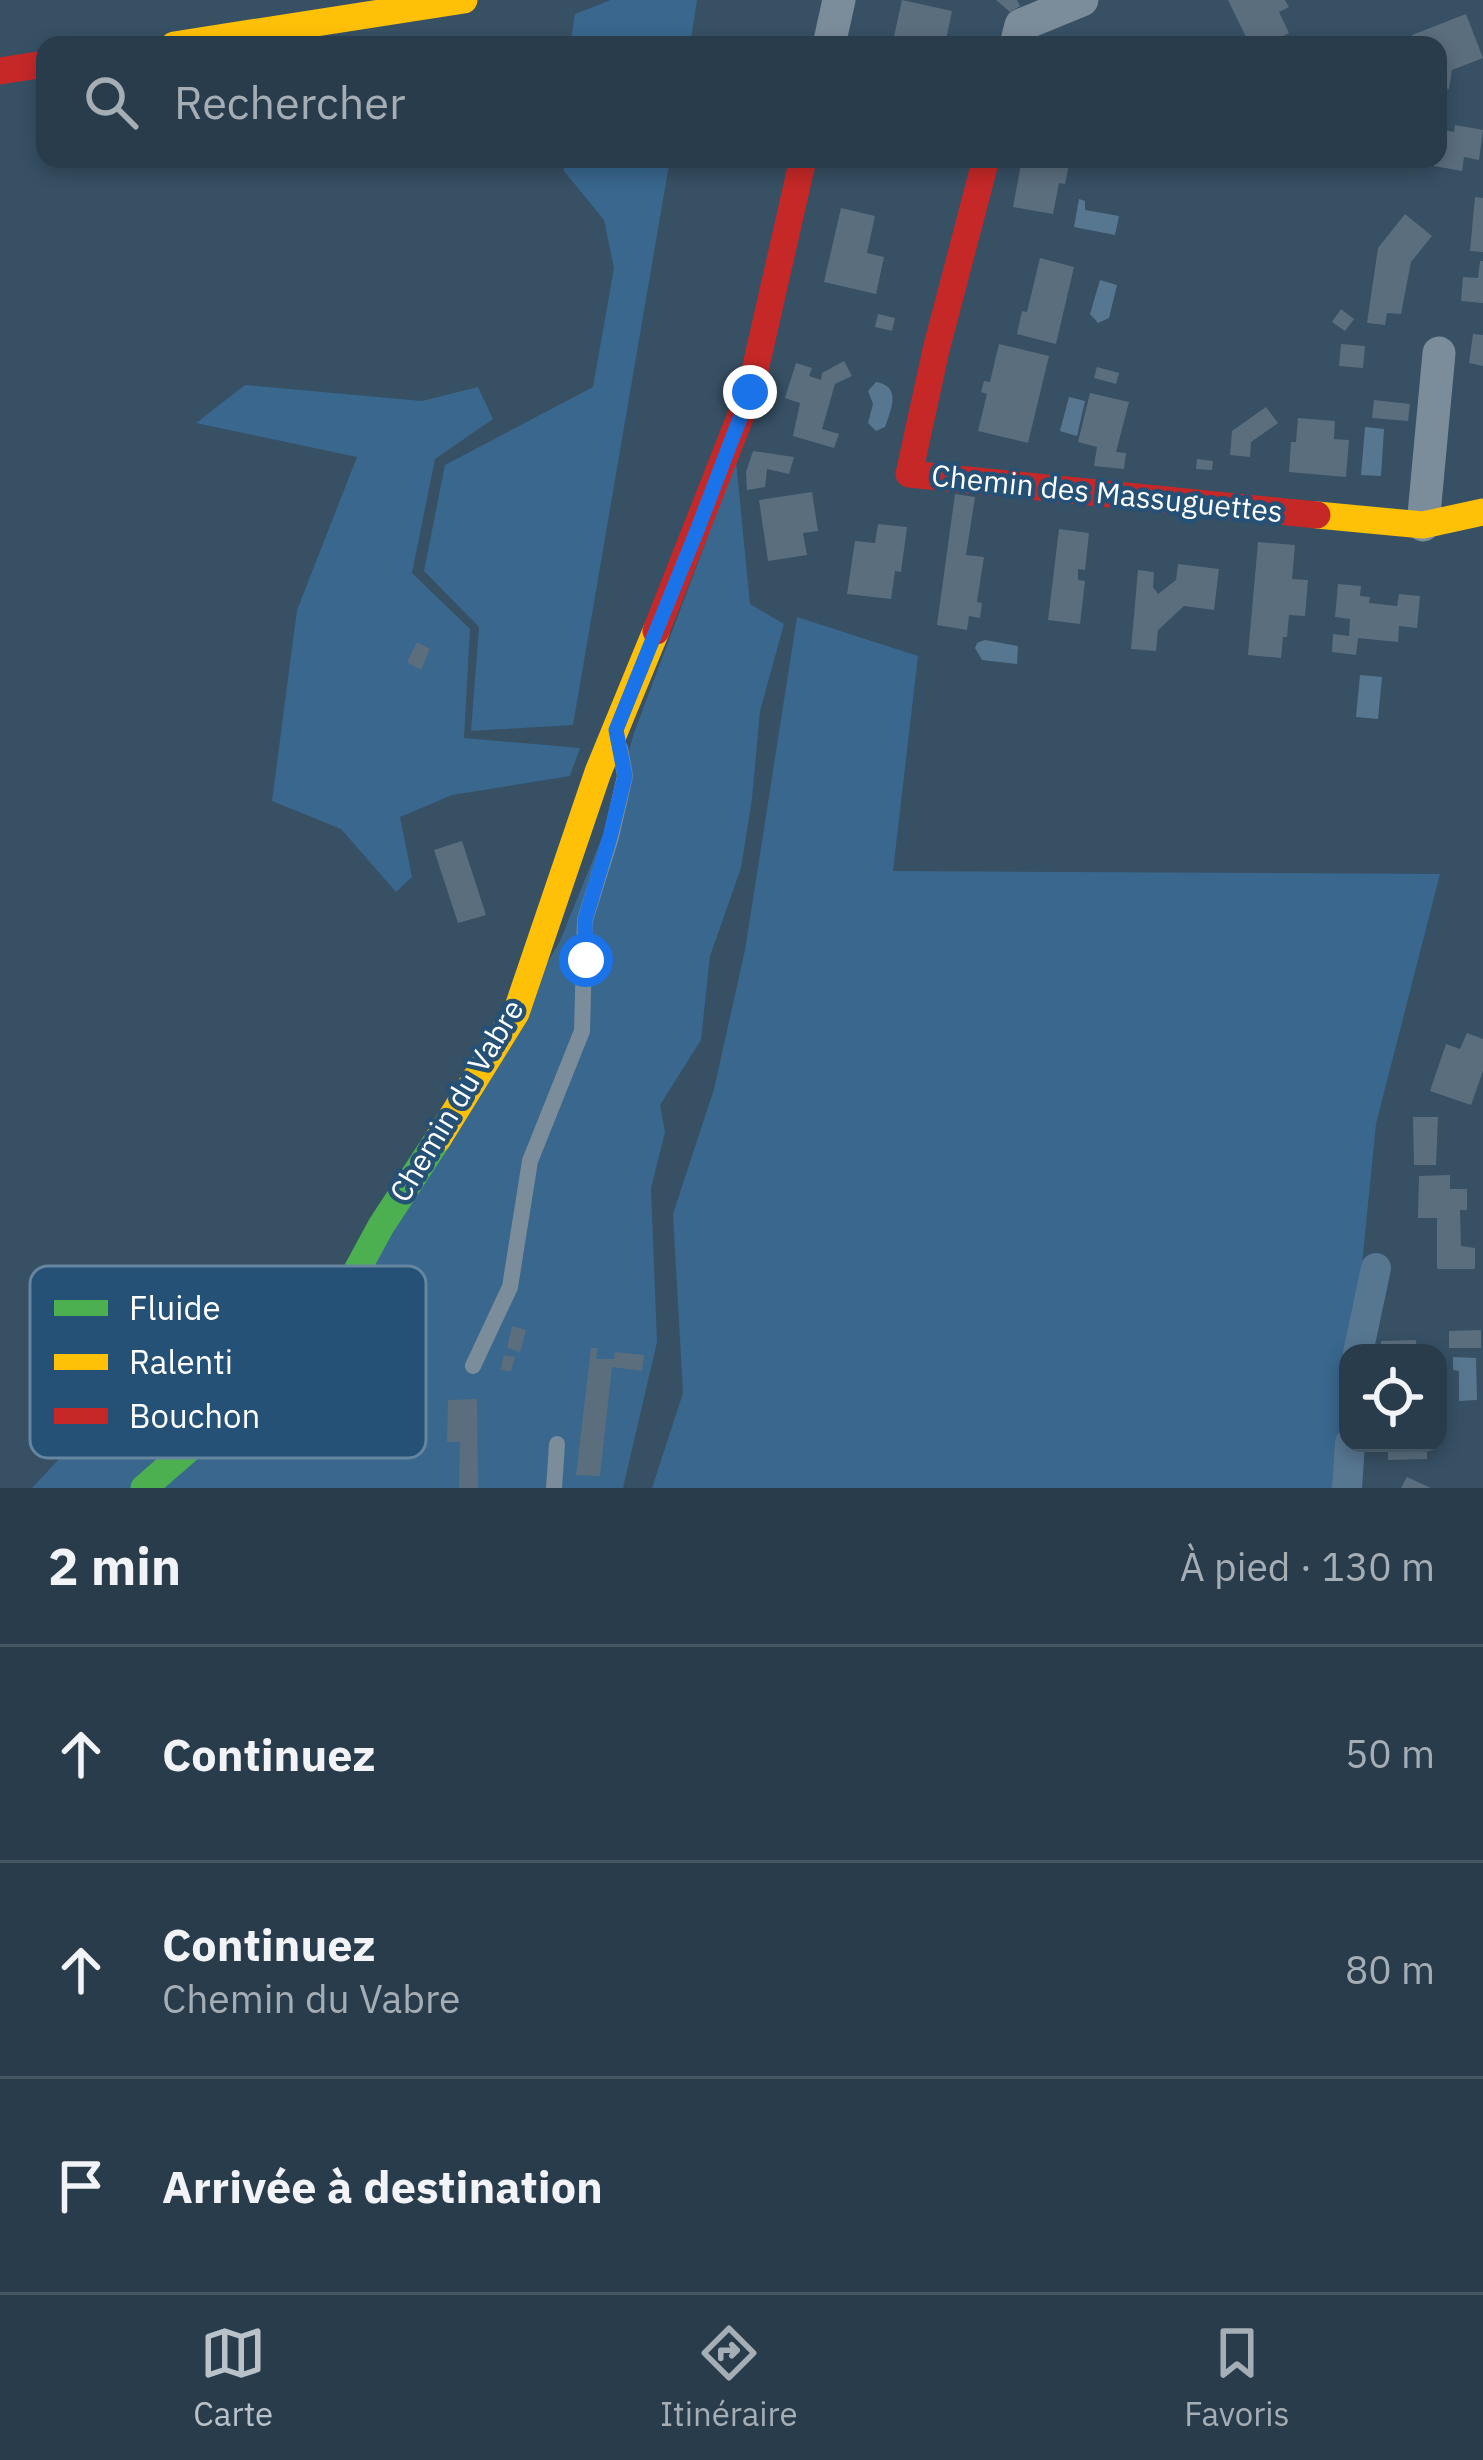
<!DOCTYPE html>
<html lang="fr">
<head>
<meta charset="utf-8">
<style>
	:root { --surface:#293c4b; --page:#314352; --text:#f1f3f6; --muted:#a5adb5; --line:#455663; --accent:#b9c2c9 }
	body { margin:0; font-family:"IBM Plex Sans",sans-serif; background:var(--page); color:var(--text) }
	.controls { position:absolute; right:36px; bottom:36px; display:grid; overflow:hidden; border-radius:24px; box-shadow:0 6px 18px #0003 }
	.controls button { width:108px; height:108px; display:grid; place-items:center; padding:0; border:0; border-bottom:3px solid var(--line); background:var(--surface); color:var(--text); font:60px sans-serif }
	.stop { position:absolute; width:36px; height:36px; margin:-27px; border:9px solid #1a73e8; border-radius:50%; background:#fff }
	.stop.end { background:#1a73e8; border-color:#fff; box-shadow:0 3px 12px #0008 }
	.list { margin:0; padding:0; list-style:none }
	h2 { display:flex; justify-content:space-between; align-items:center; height:156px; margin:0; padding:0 48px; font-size:51px }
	h2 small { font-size:39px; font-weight:400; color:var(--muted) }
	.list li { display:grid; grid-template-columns:78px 1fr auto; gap:36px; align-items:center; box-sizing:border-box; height:216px; padding:0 48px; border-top:3px solid var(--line) }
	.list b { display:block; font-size:45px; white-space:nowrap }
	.list p { margin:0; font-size:39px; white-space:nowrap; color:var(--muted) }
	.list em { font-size:39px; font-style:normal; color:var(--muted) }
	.icon { flex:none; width:66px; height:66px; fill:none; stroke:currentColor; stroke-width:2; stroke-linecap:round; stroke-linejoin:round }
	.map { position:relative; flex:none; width:1483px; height:1488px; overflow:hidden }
	.search { position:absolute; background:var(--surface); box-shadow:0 6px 18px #0003; left:36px; right:36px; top:36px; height:132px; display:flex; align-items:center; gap:30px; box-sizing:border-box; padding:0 42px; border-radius:24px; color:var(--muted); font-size:45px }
	.sheet { height:804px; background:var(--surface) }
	nav { display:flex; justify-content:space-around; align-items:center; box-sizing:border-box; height:168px; border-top:3px solid var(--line); background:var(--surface); font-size:33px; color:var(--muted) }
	nav a { display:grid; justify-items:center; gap:6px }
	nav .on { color:var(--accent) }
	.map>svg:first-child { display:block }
</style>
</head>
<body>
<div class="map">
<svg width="1483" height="1488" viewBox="0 0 1483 1488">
	<rect width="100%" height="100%" fill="#375064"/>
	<g fill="#39678d">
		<path d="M 611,0 L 697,0 L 690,45 L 570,45 L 575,14 Z"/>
		<path d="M 564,159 L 670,159 L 573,725 L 471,731 L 479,627 L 424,571 L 445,465 L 593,387 L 614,268 L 604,220 L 564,171 Z"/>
		<path d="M 245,385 L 422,401 L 478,387 L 493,419 L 435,459 L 412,573 L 470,629 L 464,738 L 580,748 L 570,776 L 452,795 L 400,817 L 412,877 L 396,892 L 341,829 L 272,801 L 297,610 L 357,457 L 196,423 Z"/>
		<path d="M 736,461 L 750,604 L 784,624 L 760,711 L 752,799 L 741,868 L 710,956 L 701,1040 L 660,1105 L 665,1132 L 651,1188 L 657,1342 L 623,1488 L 32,1488 L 61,1457 L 145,1419 L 222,1387 L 310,1366 L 560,941 L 609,820 L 634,733 Z"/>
		<path d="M 797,617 L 918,656 L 893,871 L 1440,874 L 1376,1124 L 1358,1305 L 1358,1353 L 1348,1353 L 1348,1443 L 1357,1443 L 1355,1488 L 652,1488 L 683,1393 L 673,1214 L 714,1089 L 745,950 Z"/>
	</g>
	<g fill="#577690">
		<path d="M 1079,199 L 1085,201 L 1085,210 L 1119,216 L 1115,235 L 1074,227 Z"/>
		<path d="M 1100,280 L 1117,285 L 1109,318 L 1098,323 L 1090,314 Z"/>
		<path d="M 876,382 C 902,386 891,410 885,427 L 876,431 L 868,423 L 873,404 L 868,391 Z"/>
		<path d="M 1069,397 L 1085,401 L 1077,436 L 1060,431 Z"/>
		<path d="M 1365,427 L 1384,429 L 1381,476 L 1361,475 Z"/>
		<path d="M 985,640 L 1018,646 L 1017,664 L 982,660 L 975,648 L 977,643 Z"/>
		<path d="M 1360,675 L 1382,677 L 1378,719 L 1356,717 Z"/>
		<path d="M 1453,1357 L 1476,1358 L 1477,1400 L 1459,1401 L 1459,1371 L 1453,1370 Z"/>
	</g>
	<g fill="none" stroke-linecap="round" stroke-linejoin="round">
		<g stroke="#577690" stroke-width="30">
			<path d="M 1358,1353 L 1376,1268"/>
			<path d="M 1347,1488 L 1350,1443"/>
		</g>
	</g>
	<g fill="#5b6e7e">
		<path d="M 902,0 L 952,11 L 945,44 L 932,41 L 931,45 L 892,45 Z"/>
		<path d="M 996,0 L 1017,0 L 1020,6 L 1010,12 Z"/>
		<path d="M 1228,0 L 1285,0 L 1289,7 L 1279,12 L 1289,33 L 1265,45 L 1250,45 Z"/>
		<path d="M 1466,14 L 1483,58 L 1452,70 L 1449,89 L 1438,87 L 1438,45 L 1410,45 L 1412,35 Z"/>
		<path d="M 1455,125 L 1483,130 L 1479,160 L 1464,157 L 1462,171 L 1434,166 L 1435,159 L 1438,159 L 1438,129 L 1454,132 Z"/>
		<path d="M 1022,159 L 1070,159 L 1065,184 L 1059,183 L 1053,214 L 1013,207 Z"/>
		<path d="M 1475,197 L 1483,198 L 1483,252 L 1470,251 Z"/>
		<path d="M 841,208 L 875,216 L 867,253 L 884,257 L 876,294 L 824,282 Z"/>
		<path d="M 1405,214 L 1432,236 L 1411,262 L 1401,314 L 1387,313 L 1385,325 L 1367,323 L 1378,248 Z"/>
		<path d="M 1040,258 L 1074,267 L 1056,344 L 1017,334 L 1022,311 L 1027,312 Z"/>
		<path d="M 1480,261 L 1483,261 L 1483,303 L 1461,301 L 1463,277 L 1478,278 Z"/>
		<path d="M 1341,309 L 1354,319 L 1345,331 L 1332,322 Z"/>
		<path d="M 878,314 L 895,318 L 892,331 L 875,327 Z"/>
		<path d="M 1473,334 L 1483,335 L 1483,366 L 1469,363 Z"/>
		<path d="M 999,344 L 1049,356 L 1028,443 L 978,431 L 987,394 L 981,392 L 984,381 L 990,382 Z"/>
		<path d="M 1341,344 L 1365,346 L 1363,368 L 1339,366 Z"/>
		<path d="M 844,361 L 852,376 L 835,384 L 822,429 L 839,434 L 834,448 L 793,436 L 800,403 L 785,398 L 796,363 L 812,368 L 809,376 L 821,380 L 822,373 Z"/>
		<path d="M 1097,367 L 1119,373 L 1116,384 L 1094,378 Z"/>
		<path d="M 1090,393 L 1129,402 L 1116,452 L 1126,453 L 1124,469 L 1094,466 L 1097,447 L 1078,442 Z"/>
		<path d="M 1374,400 L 1410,404 L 1408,421 L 1372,418 Z"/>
		<path d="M 1266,407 L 1278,423 L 1251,442 L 1250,457 L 1230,455 L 1232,431 Z"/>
		<path d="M 1298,418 L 1335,421 L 1334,439 L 1349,440 L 1346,477 L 1289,472 L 1291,442 L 1296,442 Z"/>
		<path d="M 753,451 L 794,457 L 789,474 L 767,469 L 765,487 L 747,490 L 746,472 Z"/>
		<path d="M 1197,459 L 1213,461 L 1212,470 L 1196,469 Z"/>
		<path d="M 812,492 L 818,531 L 803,533 L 807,555 L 768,561 L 759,500 Z"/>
		<path d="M 955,494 L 975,497 L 966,555 L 984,557 L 977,602 L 982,603 L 980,618 L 969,616 L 967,630 L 937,625 Z"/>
		<path d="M 878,524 L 907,527 L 901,572 L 895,571 L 891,599 L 847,594 L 855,541 L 875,543 Z"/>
		<path d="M 1059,529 L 1089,533 L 1085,570 L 1078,569 L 1078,580 L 1085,581 L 1080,624 L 1048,620 Z"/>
		<path d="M 1258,542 L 1295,545 L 1292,579 L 1308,580 L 1305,616 L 1289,615 L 1287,637 L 1283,637 L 1281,658 L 1248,655 Z"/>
		<path d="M 1178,564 L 1219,569 L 1214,610 L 1184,606 L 1158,630 L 1156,651 L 1131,649 L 1138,570 L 1154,572 L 1153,587 L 1158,594 L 1176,580 Z"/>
		<path d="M 1338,584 L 1361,586 L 1360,596 L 1370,597 L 1369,603 L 1397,606 L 1399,594 L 1420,596 L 1417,628 L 1399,626 L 1398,642 L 1358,638 L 1356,655 L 1332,652 L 1333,634 L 1349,636 L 1350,619 L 1335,617 Z"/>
		<path d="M 417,642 L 430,649 L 421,670 L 407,662 Z"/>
		<path d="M 462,841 L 486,915 L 458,923 L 434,850 Z"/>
		<path d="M 1467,1033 L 1483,1039 L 1483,1071 L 1471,1105 L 1430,1091 L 1446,1044 L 1460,1049 Z"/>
		<path d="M 1413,1117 L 1438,1117 L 1436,1165 L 1414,1165 Z"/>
		<path d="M 1450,1175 L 1450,1189 L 1467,1189 L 1467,1210 L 1460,1210 L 1461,1246 L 1475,1248 L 1475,1269 L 1437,1269 L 1437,1218 L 1418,1218 L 1419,1176 Z"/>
		<path d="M 512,1326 L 526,1330 L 520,1352 L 507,1348 Z"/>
		<path d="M 1481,1330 L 1481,1348 L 1449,1348 L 1449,1331 Z"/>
		<path d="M 1416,1340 L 1417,1353 L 1381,1353 L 1381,1341 Z"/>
		<path d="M 591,1348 L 598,1348 L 596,1359 L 614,1359 L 615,1352 L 644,1355 L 642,1371 L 612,1367 L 600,1476 L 576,1475 Z"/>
		<path d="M 504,1355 L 515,1357 L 511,1371 L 500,1370 Z"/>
		<path d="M 477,1399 L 478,1488 L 459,1488 L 460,1442 L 447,1442 L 448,1400 Z"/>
		<path d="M 1388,1443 L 1427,1443 L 1427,1459 L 1388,1460 Z"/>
		<path d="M 1407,1477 L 1431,1488 L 1401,1488 Z"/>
	</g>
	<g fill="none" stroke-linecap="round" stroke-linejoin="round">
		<g stroke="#7b8c9b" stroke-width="16">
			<path d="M 473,1366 L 510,1287 L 530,1161 L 582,1031 L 585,920 L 611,837 L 625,776 L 620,748"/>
			<path d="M 554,1488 L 557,1444"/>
		</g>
		<g stroke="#7b8c9b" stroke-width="33">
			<path d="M 829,45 L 839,0"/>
			<path d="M 1016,45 L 1021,25 L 1082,0"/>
			<path d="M 1423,525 L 1439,353"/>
		</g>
		<path stroke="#4caf50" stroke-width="27" d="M 144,1488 L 308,1345 L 337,1307 L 381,1226 L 438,1139"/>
		<g stroke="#ffc107" stroke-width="27">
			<path d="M 174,45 L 464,0"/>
			<path d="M 1317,515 L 1423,525 L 1483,512"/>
			<path d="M 438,1139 L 516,1013 L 598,772 L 656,631"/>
		</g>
		<g stroke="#c62828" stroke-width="27">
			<path d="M 0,71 L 45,64"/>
			<path d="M 986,159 L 936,350 L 909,474 L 1317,515"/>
			<path d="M 656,631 L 750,392 L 803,159"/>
		</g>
	</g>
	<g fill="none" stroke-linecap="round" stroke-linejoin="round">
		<path stroke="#1a73e8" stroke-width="15" d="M 586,960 L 585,920 L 610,837 L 625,776 L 616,730 L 698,528 L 750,392"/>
	</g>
	<g text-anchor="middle" stroke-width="9" stroke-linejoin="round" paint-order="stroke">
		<g font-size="30" fill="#fff" stroke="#255176">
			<text transform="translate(1107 494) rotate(6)" y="10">Chemin des Massuguettes</text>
			<text transform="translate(457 1101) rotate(-59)" y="10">Chemin du Vabre</text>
		</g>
	</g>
	<rect x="30" y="1266" width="396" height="192" rx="18" fill="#255176" stroke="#66859f" stroke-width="3"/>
	<rect x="54" y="1300" width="54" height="16" fill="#4caf50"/>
	<rect x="54" y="1354" width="54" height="16" fill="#ffc107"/>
	<rect x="54" y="1408" width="54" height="16" fill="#c62828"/>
	<g font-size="33" fill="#fff">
		<text x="129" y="1320">Fluide</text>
		<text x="129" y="1374">Ralenti</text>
		<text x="129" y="1428">Bouchon</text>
	</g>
</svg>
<div class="controls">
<button><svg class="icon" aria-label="locate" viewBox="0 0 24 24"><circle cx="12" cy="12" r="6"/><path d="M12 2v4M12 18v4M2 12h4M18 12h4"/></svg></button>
</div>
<div class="stop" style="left:586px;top:960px"></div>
<div class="stop end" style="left:750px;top:392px"></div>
<div class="search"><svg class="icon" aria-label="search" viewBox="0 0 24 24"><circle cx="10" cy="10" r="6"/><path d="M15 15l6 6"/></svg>Rechercher</div>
</div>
<section class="sheet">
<h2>2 min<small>À pied · 130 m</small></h2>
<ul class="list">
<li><svg class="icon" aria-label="ahead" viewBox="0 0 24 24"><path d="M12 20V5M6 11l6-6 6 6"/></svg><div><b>Continuez</b></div><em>50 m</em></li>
<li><svg class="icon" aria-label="ahead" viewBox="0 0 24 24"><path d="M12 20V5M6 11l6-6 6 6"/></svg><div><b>Continuez</b><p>Chemin du Vabre</p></div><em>80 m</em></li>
<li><svg class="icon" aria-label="arrive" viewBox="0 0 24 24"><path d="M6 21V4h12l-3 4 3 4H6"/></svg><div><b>Arrivée à destination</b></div></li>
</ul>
</section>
<nav>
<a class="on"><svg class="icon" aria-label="map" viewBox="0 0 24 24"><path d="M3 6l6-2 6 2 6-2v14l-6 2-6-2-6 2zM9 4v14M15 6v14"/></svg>Carte</a>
<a><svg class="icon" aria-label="directions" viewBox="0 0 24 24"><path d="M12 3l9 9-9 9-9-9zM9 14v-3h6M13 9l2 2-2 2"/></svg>Itinéraire</a>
<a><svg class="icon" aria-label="saved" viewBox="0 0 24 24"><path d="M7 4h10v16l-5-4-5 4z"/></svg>Favoris</a>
</nav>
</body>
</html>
